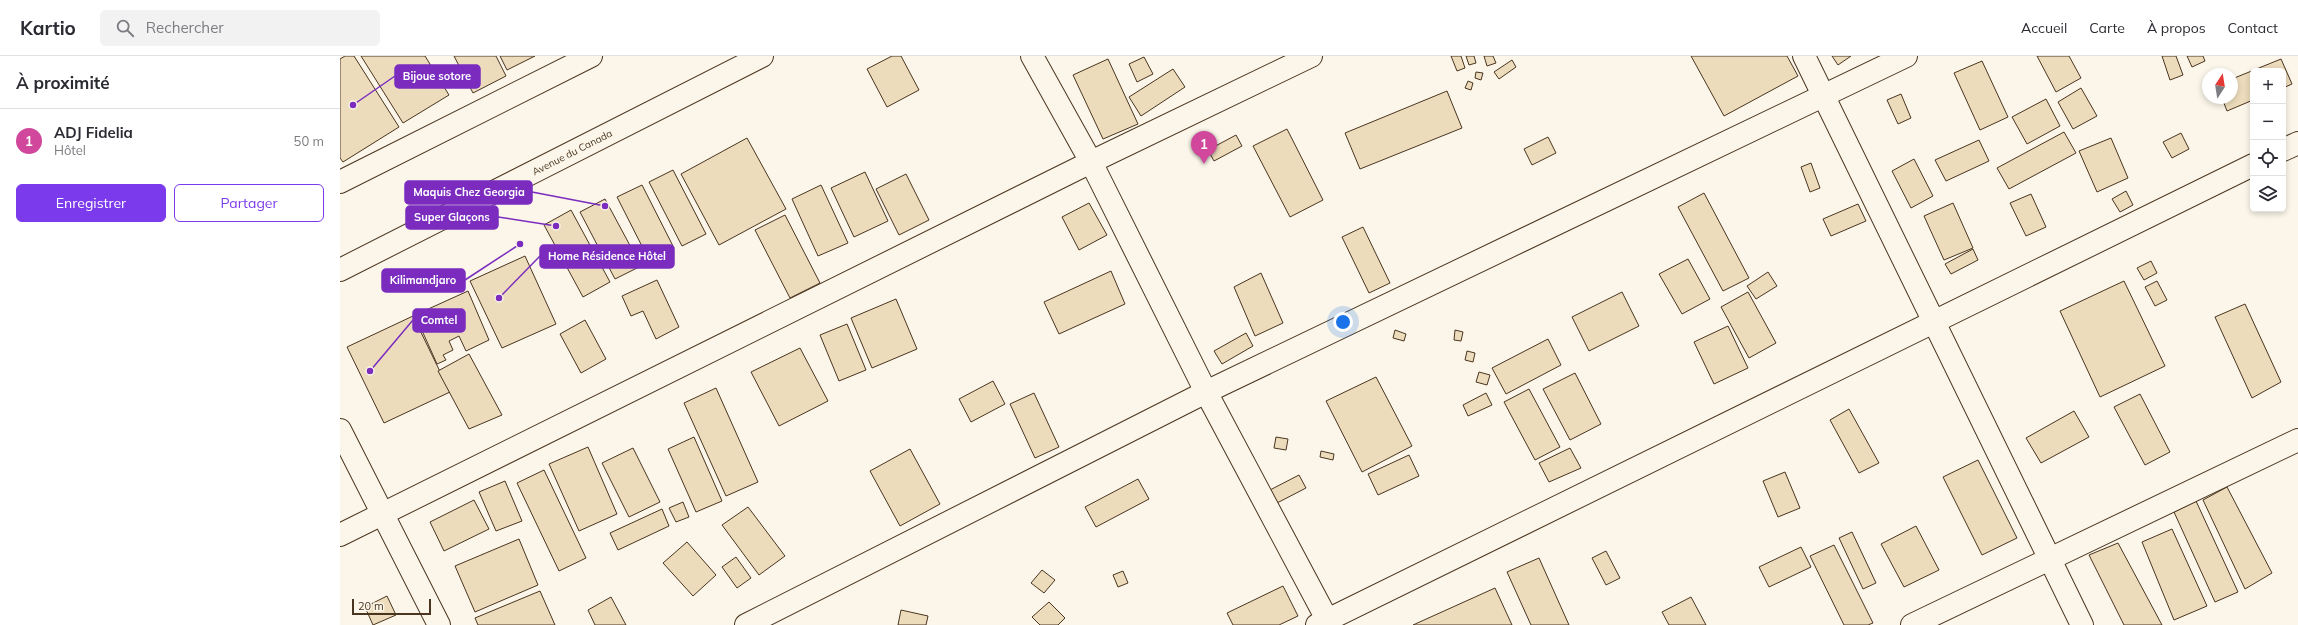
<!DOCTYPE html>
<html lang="fr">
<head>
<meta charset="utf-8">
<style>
	:root { --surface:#fff; --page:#f2f2f3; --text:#2b2b33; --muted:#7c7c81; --line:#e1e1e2; --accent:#7c3aed }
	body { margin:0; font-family:Mulish,sans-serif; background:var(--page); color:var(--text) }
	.controls { position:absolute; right:12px; top:12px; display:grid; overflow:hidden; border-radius:6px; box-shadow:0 2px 6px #0003 }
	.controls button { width:36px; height:36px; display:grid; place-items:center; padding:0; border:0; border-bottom:1px solid var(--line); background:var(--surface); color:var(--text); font:20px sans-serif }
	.compass { position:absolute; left:1862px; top:12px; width:36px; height:36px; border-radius:50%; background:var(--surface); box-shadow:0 2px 6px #0003; rotate:12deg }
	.scale { position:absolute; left:12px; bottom:10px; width:79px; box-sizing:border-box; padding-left:4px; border:2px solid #4a3520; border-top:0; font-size:11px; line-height:14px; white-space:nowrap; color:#4a3520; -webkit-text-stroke:3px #fbf6e9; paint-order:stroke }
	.you { position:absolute; left:1003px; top:266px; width:14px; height:14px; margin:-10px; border:3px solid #fff; border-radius:50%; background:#1a73e8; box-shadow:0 0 0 6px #1a73e833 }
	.badge { display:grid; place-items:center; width:26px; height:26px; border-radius:50%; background:var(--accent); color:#fff; font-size:13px; font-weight:700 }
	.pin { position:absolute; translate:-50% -33px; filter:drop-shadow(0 1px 2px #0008) }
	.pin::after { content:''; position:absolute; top:21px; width:14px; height:12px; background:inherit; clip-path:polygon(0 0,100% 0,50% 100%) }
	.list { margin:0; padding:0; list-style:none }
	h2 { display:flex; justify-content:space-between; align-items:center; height:52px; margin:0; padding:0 16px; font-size:17px }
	h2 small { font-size:13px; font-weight:400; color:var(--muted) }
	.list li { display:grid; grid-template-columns:26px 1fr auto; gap:12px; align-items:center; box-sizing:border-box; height:64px; padding:0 16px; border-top:1px solid var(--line) }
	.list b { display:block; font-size:15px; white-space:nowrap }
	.list p { margin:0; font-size:13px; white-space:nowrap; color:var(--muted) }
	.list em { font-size:13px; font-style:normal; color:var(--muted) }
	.actions { display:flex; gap:8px; padding:12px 16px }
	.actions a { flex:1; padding:9px 0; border:1px solid var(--accent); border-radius:6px; text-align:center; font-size:14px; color:var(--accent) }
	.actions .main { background:var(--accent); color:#fff }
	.icon { flex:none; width:22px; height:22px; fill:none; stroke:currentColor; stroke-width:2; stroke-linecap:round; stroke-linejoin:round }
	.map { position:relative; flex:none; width:1958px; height:569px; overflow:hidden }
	header { display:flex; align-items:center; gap:24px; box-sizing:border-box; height:56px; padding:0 20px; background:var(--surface); border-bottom:1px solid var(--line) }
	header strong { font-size:19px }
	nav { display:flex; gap:22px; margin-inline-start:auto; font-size:14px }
	.search { width:280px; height:36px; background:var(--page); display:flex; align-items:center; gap:10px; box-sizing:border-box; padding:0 14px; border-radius:6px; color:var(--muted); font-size:15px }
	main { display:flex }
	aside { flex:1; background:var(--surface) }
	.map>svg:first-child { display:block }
</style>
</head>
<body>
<header>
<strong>Kartio</strong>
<div class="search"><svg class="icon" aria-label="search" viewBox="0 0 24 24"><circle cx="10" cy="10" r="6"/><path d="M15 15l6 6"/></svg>Rechercher</div>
<nav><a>Accueil</a><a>Carte</a><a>À propos</a><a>Contact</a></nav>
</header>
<main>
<aside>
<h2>À proximité<small></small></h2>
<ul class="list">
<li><span class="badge" style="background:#d1479c">1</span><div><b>ADJ Fidelia</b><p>Hôtel</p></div><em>50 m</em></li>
</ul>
<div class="actions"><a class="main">Enregistrer</a><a>Partager</a></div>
</aside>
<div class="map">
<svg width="1958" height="569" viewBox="0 0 1958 569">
	<rect width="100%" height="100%" fill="#fbf6e9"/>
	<g fill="#ecdcbc" stroke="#4a3520">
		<path d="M 5,0 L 14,0 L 59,71 L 3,106 L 0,102 L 0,3 Z"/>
		<path d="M 21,0 L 85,0 L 109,39 L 63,67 Z"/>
		<path d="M 114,0 L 156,0 L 166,20 L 133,37 Z"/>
		<path d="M 160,0 L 195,0 L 167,14 Z"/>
		<path d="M 552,0 L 561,0 L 579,34 L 547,51 L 527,13 Z"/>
		<path d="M 1111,0 L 1121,0 L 1125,12 L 1117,15 Z"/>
		<path d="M 1126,0 L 1134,0 L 1136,7 L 1129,9 Z"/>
		<path d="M 1144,0 L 1153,0 L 1156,7 L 1147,10 Z"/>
		<path d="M 1351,0 L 1447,0 L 1458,20 L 1384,60 Z"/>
		<path d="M 1492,0 L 1511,0 L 1498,9 Z"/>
		<path d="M 1697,0 L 1729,0 L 1741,22 L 1716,36 Z"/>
		<path d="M 1822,0 L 1836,0 L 1843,19 L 1830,24 Z"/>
		<path d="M 1847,0 L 1863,0 L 1865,5 L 1852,11 Z"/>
		<path d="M 804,1 L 813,18 L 797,26 L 789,8 Z"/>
		<path d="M 768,3 L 798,68 L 763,83 L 733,19 Z"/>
		<path d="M 1941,3 L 1952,28 L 1943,32 L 1943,15 L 1913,15 L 1913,44 L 1887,55 L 1882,42 L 1892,42 L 1892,23 Z"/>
		<path d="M 1172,4 L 1176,11 L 1159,23 L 1154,16 Z"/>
		<path d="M 1642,5 L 1668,61 L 1640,74 L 1614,17 Z"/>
		<path d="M 833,13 L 845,31 L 801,60 L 789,41 Z"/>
		<path d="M 1136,16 L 1143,17 L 1141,24 L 1135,22 Z"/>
		<path d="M 1128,25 L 1133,27 L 1131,34 L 1125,32 Z"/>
		<path d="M 1741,32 L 1757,60 L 1733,73 L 1718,46 Z"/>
		<path d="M 1107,35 L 1122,72 L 1020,113 L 1005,77 Z"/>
		<path d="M 1561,38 L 1571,62 L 1558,68 L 1547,44 Z"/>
		<path d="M 1706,43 L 1720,70 L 1687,88 L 1672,61 Z"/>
		<path d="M 947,73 L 983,144 L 950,161 L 913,90 Z"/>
		<path d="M 1724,76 L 1736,97 L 1669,133 L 1657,112 Z"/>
		<path d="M 1841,77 L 1849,93 L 1832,102 L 1823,86 Z"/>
		<path d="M 896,79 L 902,90 L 874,105 L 868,94 Z"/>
		<path d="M 1208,81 L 1216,97 L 1192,109 L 1184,93 Z"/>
		<path d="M 407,82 L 446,153 L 379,189 L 341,118 Z"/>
		<path d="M 1771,82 L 1788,122 L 1757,136 L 1739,95 Z"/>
		<path d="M 1639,84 L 1649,105 L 1606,125 L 1595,104 Z"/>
		<path d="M 1574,103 L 1593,140 L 1571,152 L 1552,115 Z"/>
		<path d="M 1471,107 L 1480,132 L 1470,136 L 1461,111 Z"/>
		<path d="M 333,114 L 366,178 L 342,190 L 309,126 Z"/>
		<path d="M 525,116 L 548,165 L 514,181 L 491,132 Z"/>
		<path d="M 566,118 L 589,164 L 559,179 L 536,133 Z"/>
		<path d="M 302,129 L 334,192 L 309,204 L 277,141 Z"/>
		<path d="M 481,129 L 508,187 L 478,200 L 452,143 Z"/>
		<path d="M 1786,135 L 1793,149 L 1780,156 L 1772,143 Z"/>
		<path d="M 1364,137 L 1409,222 L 1383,235 L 1338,151 Z"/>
		<path d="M 1691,138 L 1706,171 L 1686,180 L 1670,147 Z"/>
		<path d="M 265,143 L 301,210 L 275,223 L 240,156 Z"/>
		<path d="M 749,147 L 767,179 L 739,194 L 722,161 Z"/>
		<path d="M 1613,147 L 1633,192 L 1604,204 L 1584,160 Z"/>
		<path d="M 1518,148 L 1526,165 L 1491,180 L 1483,163 Z"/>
		<path d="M 231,154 L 270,226 L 243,241 L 204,169 Z"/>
		<path d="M 445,159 L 480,227 L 450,242 L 415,174 Z"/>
		<path d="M 1023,171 L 1050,227 L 1029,237 L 1002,181 Z"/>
		<path d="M 1633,193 L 1638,204 L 1611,218 L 1605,208 Z"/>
		<path d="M 185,200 L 216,268 L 162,292 L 130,225 Z"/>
		<path d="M 1348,203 L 1370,243 L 1342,258 L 1319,218 Z"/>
		<path d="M 1811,205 L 1817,217 L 1804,224 L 1797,212 Z"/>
		<path d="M 771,215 L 785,248 L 719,278 L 704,246 Z"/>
		<path d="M 1428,216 L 1437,230 L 1416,243 L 1407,230 Z"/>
		<path d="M 921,217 L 943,267 L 915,280 L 894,231 Z"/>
		<path d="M 317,224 L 339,271 L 316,283 L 303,255 L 291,260 L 282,240 Z"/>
		<path d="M 1784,225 L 1825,310 L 1760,341 L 1720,255 Z"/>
		<path d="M 1817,225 L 1827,244 L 1815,250 L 1805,231 Z"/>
		<path d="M 128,235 L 149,284 L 126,295 L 119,280 L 109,285 L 113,294 L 103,299 L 106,304 L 97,308 L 75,259 Z"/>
		<path d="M 1282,236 L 1299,270 L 1249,295 L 1232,261 Z"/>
		<path d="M 1408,236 L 1436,287 L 1409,302 L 1381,251 Z"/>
		<path d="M 556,243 L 577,293 L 532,312 L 511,262 Z"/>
		<path d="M 1905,248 L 1941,326 L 1912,342 L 1875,261 Z"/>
		<path d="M 73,260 L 110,336 L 44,367 L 7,291 Z"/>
		<path d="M 245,264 L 266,303 L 241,317 L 220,278 Z"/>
		<path d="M 507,268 L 526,314 L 499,325 L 480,279 Z"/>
		<path d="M 1388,270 L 1408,312 L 1374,328 L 1354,286 Z"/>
		<path d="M 1055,274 L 1066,278 L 1064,285 L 1053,282 Z"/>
		<path d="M 1115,274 L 1123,276 L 1121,285 L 1114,284 Z"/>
		<path d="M 906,277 L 913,290 L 882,308 L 874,295 Z"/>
		<path d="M 1208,283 L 1221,309 L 1166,338 L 1152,312 Z"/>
		<path d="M 460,292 L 488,345 L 439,370 L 411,316 Z"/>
		<path d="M 1127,295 L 1135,297 L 1133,306 L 1125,304 Z"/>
		<path d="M 129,298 L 162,359 L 129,373 L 98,315 Z"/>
		<path d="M 1139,316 L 1150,319 L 1147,329 L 1136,326 Z"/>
		<path d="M 1235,317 L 1261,368 L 1230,384 L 1203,333 Z"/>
		<path d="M 1036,321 L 1072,390 L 1022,416 L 986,345 Z"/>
		<path d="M 653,325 L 665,348 L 631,366 L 619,343 Z"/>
		<path d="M 376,332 L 418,426 L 386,440 L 344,347 Z"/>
		<path d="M 1189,333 L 1220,391 L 1195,404 L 1164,346 Z"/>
		<path d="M 694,337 L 719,391 L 695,402 L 670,348 Z"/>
		<path d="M 1146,337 L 1152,349 L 1128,360 L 1123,349 Z"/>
		<path d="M 1800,338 L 1830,396 L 1805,409 L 1774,351 Z"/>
		<path d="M 1509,353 L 1539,407 L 1519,417 L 1490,364 Z"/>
		<path d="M 1734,355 L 1749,381 L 1701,407 L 1686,382 Z"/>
		<path d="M 354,381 L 382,445 L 356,456 L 328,393 Z"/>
		<path d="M 936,381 L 948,383 L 946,394 L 934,392 Z"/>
		<path d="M 248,391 L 277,458 L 239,475 L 209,408 Z"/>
		<path d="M 293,392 L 320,446 L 289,461 L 262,407 Z"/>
		<path d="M 1230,392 L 1241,412 L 1209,426 L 1199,407 Z"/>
		<path d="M 570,393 L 600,448 L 560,470 L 530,415 Z"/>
		<path d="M 981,395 L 994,398 L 993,404 L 980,401 Z"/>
		<path d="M 1069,399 L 1079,420 L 1038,439 L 1028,418 Z"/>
		<path d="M 1638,404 L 1677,482 L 1642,499 L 1603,421 Z"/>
		<path d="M 204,414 L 246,502 L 219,515 L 177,427 Z"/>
		<path d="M 1445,416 L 1460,452 L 1438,461 L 1423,425 Z"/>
		<path d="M 959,419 L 966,432 L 937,447 L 930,434 Z"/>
		<path d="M 798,423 L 809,443 L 756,471 L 745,451 Z"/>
		<path d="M 165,425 L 182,465 L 156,475 L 139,436 Z"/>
		<path d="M 1887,431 L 1932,517 L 1905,533 L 1863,444 Z"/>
		<path d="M 134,444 L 149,473 L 104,495 L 90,466 Z"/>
		<path d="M 1856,445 L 1898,536 L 1875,546 L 1834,456 Z"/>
		<path d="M 343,446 L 349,461 L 336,466 L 329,452 Z"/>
		<path d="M 408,451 L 445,500 L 419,519 L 382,469 Z"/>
		<path d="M 322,453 L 329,470 L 278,494 L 270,477 Z"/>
		<path d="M 1576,470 L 1599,514 L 1564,531 L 1541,488 Z"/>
		<path d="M 1832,473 L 1867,550 L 1834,564 L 1802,486 Z"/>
		<path d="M 1512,476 L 1536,527 L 1523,533 L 1499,482 Z"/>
		<path d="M 179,483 L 198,529 L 135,556 L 115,510 Z"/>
		<path d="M 347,486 L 376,519 L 353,540 L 323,507 Z"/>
		<path d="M 1778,487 L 1822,569 L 1784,569 L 1749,499 Z"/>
		<path d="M 1494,489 L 1533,567 L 1528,569 L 1504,569 L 1470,500 Z"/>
		<path d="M 1461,491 L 1471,511 L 1429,531 L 1419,511 Z"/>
		<path d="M 1266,495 L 1280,522 L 1266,529 L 1252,502 Z"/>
		<path d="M 396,501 L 411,522 L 397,532 L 382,511 Z"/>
		<path d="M 1199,502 L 1229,569 L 1191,569 L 1167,516 Z"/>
		<path d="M 702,514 L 715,524 L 704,537 L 691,527 Z"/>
		<path d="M 783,515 L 788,527 L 778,531 L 773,519 Z"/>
		<path d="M 943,530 L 958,560 L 939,569 L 893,569 L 887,557 Z"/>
		<path d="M 1155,532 L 1172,569 L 1073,569 Z"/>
		<path d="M 200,535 L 215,569 L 138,569 L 135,562 Z"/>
		<path d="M 47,540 L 56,559 L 33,569 L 25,551 Z"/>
		<path d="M 271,541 L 286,569 L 255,569 L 248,554 Z"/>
		<path d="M 1351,541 L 1366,569 L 1329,569 L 1322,556 Z"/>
		<path d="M 709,546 L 725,562 L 718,569 L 700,569 L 692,561 Z"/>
		<path d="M 561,554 L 588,560 L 586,569 L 558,569 Z"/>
	</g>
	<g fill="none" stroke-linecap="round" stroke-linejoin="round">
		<defs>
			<g id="minor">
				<path d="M 692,0 L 751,106 L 866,336 L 990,569"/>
				<path d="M 1464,0 L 1742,569"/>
				<path d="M 1943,94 L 1958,87"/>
				<path d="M 0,374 L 99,569"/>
				<path d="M 0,479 L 751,106 L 971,0"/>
				<path d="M 406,569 L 866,336 L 1566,0"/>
				<path d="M 977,569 L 1913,109"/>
				<path d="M 1572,569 L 1958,384"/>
			</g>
			<g id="secondary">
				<path d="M 0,126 L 251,0"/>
				<path d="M 0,214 L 422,0"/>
			</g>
		</defs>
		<use href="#minor" stroke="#4a3520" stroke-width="24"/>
		<use href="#secondary" stroke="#4a3520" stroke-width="24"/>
		<use href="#minor" stroke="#fbf6e9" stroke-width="22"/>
		<use href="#secondary" stroke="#fbf6e9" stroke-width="22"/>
	</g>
	<g text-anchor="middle" stroke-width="3" stroke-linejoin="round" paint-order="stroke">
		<g font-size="10" fill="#4a3520" stroke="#fbf6e9">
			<text transform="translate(232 96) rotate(-27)" y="4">Avenue du Canada</text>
		</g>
	</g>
	<path fill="none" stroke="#7b2cbf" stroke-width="1.5" d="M13 49L55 20M265 150L192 136M216 170L158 161M159 242L200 200M180 188L125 224M30 315L73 264"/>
	<g fill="#7b2cbf" stroke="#fbf6e9" stroke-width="1.5">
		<circle cx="13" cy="49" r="4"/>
		<circle cx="265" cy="150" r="4"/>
		<circle cx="216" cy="170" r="4"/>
		<circle cx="159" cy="242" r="4"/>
		<circle cx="180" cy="188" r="4"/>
		<circle cx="30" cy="315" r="4"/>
	</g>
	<g fill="#7b2cbf" stroke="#7b2cbf" stroke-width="1.5">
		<rect x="55" y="9" width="85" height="23" rx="4"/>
		<rect x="65" y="125" width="127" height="23" rx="4"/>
		<rect x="66" y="150" width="92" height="23" rx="4"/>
		<rect x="200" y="189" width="134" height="23" rx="4"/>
		<rect x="42" y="213" width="83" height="23" rx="4"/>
		<rect x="73" y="253" width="52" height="23" rx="4"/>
	</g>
	<g font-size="11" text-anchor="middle" font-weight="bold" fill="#fff">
		<text x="97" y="24">Bijoue sotore</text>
		<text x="129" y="140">Maquis Chez Georgia</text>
		<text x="112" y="165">Super Glaçons</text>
		<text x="267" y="204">Home Résidence Hôtel</text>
		<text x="83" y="228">Kilimandjaro</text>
		<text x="99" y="268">Comtel</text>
	</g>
</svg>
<div class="controls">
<button>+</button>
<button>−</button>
<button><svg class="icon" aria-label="locate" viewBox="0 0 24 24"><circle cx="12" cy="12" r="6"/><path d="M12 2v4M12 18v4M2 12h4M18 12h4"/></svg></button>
<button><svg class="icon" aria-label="layers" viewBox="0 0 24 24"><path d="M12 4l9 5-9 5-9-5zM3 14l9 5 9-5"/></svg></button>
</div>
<svg class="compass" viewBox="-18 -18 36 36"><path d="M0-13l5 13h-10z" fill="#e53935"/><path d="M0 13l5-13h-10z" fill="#7c7c81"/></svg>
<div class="scale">20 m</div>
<div class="you"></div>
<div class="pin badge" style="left:864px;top:108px;background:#d1479c">1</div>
</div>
</main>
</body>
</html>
